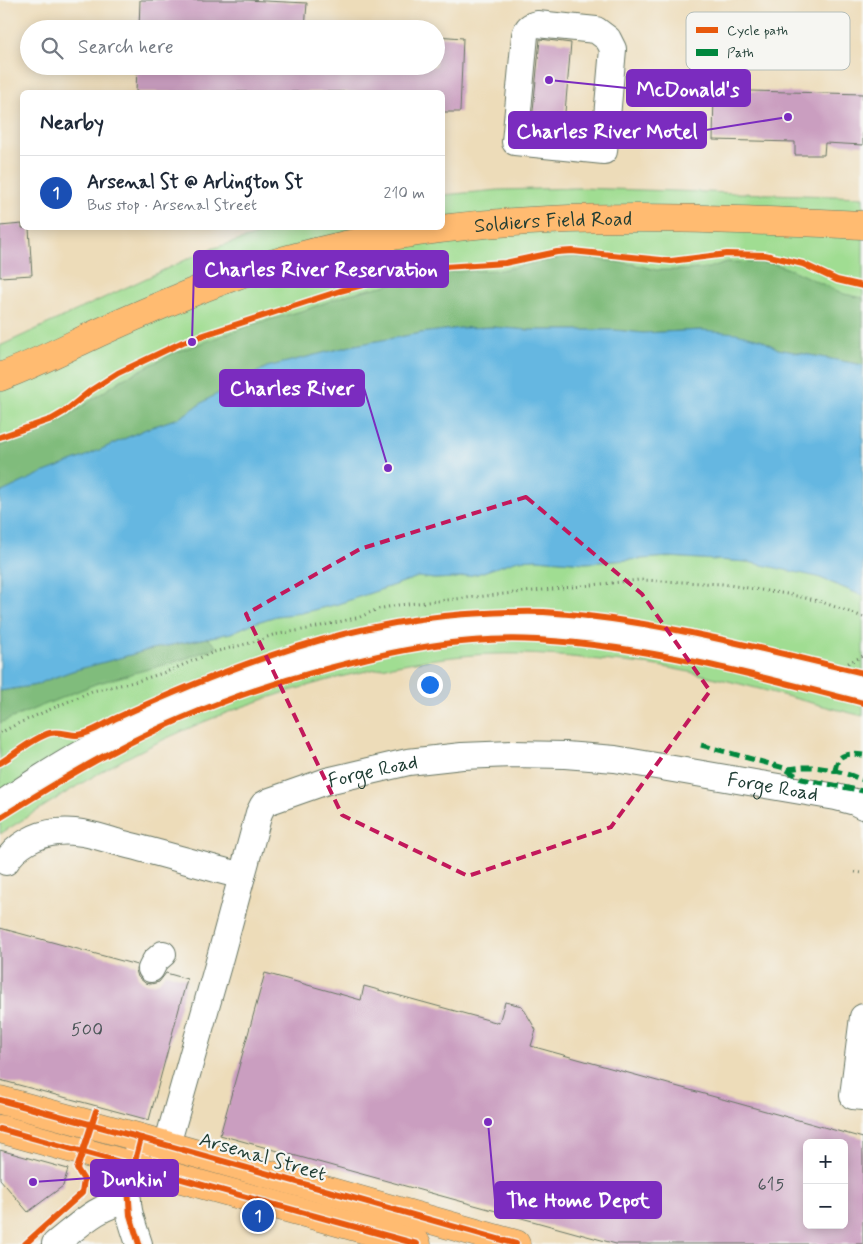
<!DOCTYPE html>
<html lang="en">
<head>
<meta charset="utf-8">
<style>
	:root { --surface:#fff; --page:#f2f2f3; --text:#1f2937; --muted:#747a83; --line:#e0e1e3; --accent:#d1495b }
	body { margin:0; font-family:Mynerve,sans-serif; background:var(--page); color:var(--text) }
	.controls { position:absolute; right:15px; bottom:15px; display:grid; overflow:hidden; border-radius:8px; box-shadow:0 2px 12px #0003 }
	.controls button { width:45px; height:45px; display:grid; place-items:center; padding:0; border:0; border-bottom:1px solid var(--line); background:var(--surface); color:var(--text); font:25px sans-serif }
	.you { position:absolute; left:429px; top:684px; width:18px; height:18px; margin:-12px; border:4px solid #fff; border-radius:50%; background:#1a73e8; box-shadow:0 0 0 8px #1a73e833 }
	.badge { display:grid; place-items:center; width:32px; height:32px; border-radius:50%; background:var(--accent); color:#fff; font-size:16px; font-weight:700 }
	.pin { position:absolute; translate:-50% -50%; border:2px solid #fff; box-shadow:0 1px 5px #0006 }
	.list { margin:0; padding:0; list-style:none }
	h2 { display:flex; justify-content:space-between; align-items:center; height:65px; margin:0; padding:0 20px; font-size:21px }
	h2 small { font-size:16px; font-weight:400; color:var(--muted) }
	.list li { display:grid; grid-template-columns:32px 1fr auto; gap:15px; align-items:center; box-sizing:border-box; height:75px; padding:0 20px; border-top:1px solid var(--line) }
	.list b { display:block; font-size:19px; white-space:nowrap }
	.list p { margin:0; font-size:16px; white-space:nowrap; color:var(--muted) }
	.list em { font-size:16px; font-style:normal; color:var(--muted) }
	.icon { flex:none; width:28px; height:28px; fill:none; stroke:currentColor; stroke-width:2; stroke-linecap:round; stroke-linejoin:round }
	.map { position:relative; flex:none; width:863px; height:1244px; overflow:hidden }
	.search { position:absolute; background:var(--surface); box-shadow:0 2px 12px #0003; left:20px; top:20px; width:425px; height:55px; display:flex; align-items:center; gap:12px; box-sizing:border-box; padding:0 18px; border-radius:28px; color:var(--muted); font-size:19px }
	.panel { position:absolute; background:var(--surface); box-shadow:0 2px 12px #0003; left:20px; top:90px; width:425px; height:140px; border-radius:8px }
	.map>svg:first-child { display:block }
</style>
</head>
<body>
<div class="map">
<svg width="863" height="1244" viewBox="0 0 863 1244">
	<rect width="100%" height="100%" fill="#f6f6f2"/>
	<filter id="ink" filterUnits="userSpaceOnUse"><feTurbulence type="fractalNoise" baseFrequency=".02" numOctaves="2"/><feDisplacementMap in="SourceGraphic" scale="10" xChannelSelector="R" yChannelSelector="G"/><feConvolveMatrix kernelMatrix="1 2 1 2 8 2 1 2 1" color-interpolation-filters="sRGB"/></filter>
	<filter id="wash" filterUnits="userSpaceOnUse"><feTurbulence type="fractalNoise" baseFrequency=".0096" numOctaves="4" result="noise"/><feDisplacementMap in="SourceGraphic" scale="20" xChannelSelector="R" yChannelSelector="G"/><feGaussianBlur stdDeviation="1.12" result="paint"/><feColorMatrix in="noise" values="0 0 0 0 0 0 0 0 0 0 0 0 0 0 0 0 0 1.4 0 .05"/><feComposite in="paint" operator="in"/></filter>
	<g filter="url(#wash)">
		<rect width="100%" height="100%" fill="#eddcb9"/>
		<g fill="#a0dd92" stroke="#608d63">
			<path d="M 578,188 L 863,197 L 863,365 L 461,328 L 0,493 L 0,346 L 207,250 L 281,228 L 442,228 L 443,195 L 499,190 Z"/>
			<path d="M 669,557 L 748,562 L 772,566 L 818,577 L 863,596 L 863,716 C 796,700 731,679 664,667 C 643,663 621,662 600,660 C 558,655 515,652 473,655 C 358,665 248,698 146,748 C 95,773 48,804 0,834 L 0,691 L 152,649 L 231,633 L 251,624 L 276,616 L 301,613 L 338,604 L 418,577 L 434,579 L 456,578 L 477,574 L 517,560 L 537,559 L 585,563 Z"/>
		</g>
		<g fill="#80bc7c" stroke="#507c58">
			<path d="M 577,257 L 633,264 L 656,270 L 684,270 L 708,268 L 727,262 L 772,263 L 792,270 L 844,294 L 863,298 L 863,365 L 778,349 L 760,339 L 702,330 L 643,333 L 615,330 L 528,330 L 493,327 L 461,328 L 421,333 L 355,345 L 267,367 L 208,399 L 181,417 L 146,429 L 84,457 L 42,473 L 0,493 L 0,446 L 61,421 L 121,380 L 174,353 L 254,324 L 305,310 L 349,294 L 442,272 L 501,270 L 555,259 Z"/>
			<path d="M 208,638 L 217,647 L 184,659 L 95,684 L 0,723 L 0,691 L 37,685 L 47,680 L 72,671 L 152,649 Z"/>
		</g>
		<path fill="#65b7e1" stroke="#427a8a" d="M 493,327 L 528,330 L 615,330 L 643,333 L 702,330 L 736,333 L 760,339 L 778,349 L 863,365 L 863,596 L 818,577 L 748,562 L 669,557 L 585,563 L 537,559 L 518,560 L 477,574 L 456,578 L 434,579 L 418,577 L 338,604 L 301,613 L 276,616 L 251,624 L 231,633 L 152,649 L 72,671 L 47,680 L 37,685 L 0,691 L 0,493 L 42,473 L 84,457 L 146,429 L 181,417 L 208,399 L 267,367 L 355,345 L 421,333 L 461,328 Z"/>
		<g id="blocks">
			<g fill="#ca9ec0" fill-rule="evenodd">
				<path d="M 140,0 L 245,0 L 307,3 L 305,29 L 139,29 Z"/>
				<path d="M 436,36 L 463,38 L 460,112 L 442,112 L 442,92 L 136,92 L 137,66 L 436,66 Z"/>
				<path d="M 540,39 L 571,43 L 564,124 L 532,121 Z"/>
				<path d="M 714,90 L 863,94 L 863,145 L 825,143 L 824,155 L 795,155 L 795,142 L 713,140 Z"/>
				<path d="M 22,224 L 22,228 L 29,228 L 32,275 L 0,277 L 0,226 Z"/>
				<path d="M 0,928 L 137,965 L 136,970 L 138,977 L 145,983 L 151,984 L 159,982 L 166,973 L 187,979 L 149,1120 L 0,1080 Z"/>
				<path d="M 265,973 L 361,1000 L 364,986 L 499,1023 L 505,1002 L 522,1006 L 536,1030 L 531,1046 L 863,1138 L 863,1244 L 616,1244 L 220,1135 ZM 807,1143 L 844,1143 L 844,1225 L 807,1225 Z"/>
				<path d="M 0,1150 L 68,1169 L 63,1186 L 28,1212 L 0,1179 Z"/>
			</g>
		</g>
	</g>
	<g filter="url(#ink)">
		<use href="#blocks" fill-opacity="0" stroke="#677563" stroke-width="1"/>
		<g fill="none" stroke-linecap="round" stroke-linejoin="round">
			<defs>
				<g id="minor">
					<path d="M 537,24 L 596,30 L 608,39 L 613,49 L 604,151 L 515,142 L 525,35 C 527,28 530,25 537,24 Z"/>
					<path d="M 0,805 C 27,787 53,769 81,754 C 119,734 158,717 197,701 C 312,653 424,621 551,628 C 657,634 760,664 863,689"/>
					<path d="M 6,862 C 16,845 37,834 57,832 C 79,829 102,838 124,844 C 164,854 203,866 242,876"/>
					<path d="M 151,969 L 155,961 L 163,954"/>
					<path d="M 863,1017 L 853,1096 L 863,1097"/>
					<path id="s1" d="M 159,1173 L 218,965 L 259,813 L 263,805 L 270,801 L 327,781 L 408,762 L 462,756 L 512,754 L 565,755 L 615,759 L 836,797 L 855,802 L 863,806"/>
					<path d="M 55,1244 C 77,1227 99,1204 128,1201"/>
					<path d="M 139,1244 C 133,1225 125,1206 128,1186 C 130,1172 136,1158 139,1144"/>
				</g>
				<g id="major">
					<path id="s2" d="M 0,377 C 33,365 66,348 98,333 C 149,310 201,287 255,269 C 454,205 658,216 863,225"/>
					<path d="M 0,1100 L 134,1136 L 516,1244"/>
					<path d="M 0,1129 L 417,1244"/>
				</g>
			</defs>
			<use href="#minor" stroke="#677563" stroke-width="28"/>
			<use href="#major" stroke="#677563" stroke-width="29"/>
			<g stroke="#677563" stroke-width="3" stroke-dasharray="1 4" stroke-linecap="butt">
				<path d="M 848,663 L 863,656"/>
				<path d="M 0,733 L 17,724 L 92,691 L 134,682 L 166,672 L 214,652 L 250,643 L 273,635 L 308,629 L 360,617 L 378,609 L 398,605 L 640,580 L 722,584 L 787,594 L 819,601 L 863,617"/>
				<path d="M 855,872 L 863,873"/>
			</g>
			<use href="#minor" stroke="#fff" stroke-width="26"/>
			<use href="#major" stroke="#ffbb71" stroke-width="28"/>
			<g stroke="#00873e" stroke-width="5" stroke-dasharray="10 5" stroke-linecap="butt">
				<path d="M 701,745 L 784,768 C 792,770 797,767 804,767 C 824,766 845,773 863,780"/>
				<path d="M 787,770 L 802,779 L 863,791"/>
				<path d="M 835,771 C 837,753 847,753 863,755"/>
			</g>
			<defs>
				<g id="cycleway">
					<path d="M 0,437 L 52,419 L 64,412 L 90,391 L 118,373 L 183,342 L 207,334 L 340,291 L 419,270 L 444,267 L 505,263 L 557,252 L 572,251 L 671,261 L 727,254 L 765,255 L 803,264 L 837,280 L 863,286"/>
					<path d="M 0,763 C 15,754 33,738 50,733 C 60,731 68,735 77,735 C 89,734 103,725 114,719 C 232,665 355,618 485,613 C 505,612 524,611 544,612 C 653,619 757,648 863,673"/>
					<path d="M 0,818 C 35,796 70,774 106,755 C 175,718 250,689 326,669 C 395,650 465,636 537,640 C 648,646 756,675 863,703"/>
					<path d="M 0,1100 L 134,1136 L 516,1244"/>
					<path d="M 0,1129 L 417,1244"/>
					<path d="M 25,1244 L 82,1193 L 84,1180 L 77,1169 L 96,1111"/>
					<path d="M 139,1244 L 130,1215 L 128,1187 L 141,1138"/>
				</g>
			</defs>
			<use href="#cycleway" stroke="#f6f6f2" stroke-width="9"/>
			<use href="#cycleway" stroke="#e8590c" stroke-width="6"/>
		</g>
	</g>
	<path fill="none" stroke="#c2185b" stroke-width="4" stroke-dasharray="10 6" stroke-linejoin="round" d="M 526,497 L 642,594 L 710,691 L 611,827 L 468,876 L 342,815 L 246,614 L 360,549 Z"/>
	<g text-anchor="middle" stroke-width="4.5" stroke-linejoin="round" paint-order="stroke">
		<g font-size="18" fill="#4a5557">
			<text x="87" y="1035">500</text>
			<text x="771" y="1190">615</text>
		</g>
		<g font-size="20" fill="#1f3d34" stroke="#f6f6f2">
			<text dy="7" stroke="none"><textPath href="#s2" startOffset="580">Soldiers Field Road</textPath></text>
			<text dy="7" stroke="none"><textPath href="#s1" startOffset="498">Forge Road</textPath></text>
			<text dy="7" stroke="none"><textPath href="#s1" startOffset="902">Forge Road</textPath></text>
			<text transform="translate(263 1156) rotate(16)" y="7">Arsenal Street</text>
		</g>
	</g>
	<rect x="686" y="12" width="164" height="58" rx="8" fill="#f6f6f2" stroke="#b6beb9" stroke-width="1"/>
	<rect x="696" y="27" width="22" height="6" fill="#e8590c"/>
	<rect x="696" y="49" width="22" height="7" fill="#00873e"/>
	<g font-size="14" fill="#1f3d34">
		<text x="727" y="35">Cycle path</text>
		<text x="727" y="57">Path</text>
	</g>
	<path fill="none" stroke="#7b2cbf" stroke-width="2" d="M549 80L627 88M788 117L706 130M192 342L194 269M388 468L364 388M33 1182L91 1178M488 1122L495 1200"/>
	<g fill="#7b2cbf" stroke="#f6f6f2" stroke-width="2">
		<circle cx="549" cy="80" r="5"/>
		<circle cx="788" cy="117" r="5"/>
		<circle cx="192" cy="342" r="5"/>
		<circle cx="388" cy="468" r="5"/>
		<circle cx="33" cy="1182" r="5"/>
		<circle cx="488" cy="1122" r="5"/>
	</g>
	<g fill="#7b2cbf" stroke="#7b2cbf" stroke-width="2">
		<rect x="627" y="70" width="123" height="36" rx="5"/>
		<rect x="509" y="112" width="197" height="36" rx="5"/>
		<rect x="194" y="251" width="254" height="36" rx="5"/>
		<rect x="220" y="370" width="144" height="36" rx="5"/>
		<rect x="91" y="1160" width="87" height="36" rx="5"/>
		<rect x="495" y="1182" width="166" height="36" rx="5"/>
	</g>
	<g font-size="21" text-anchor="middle" font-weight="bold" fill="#fff">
		<text x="688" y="96">McDonald's</text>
		<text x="607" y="138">Charles River Motel</text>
		<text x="321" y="276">Charles River Reservation</text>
		<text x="292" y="395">Charles River</text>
		<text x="134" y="1186">Dunkin'</text>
		<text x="578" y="1207">The Home Depot</text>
	</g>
</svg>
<div class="controls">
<button>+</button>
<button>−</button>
</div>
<div class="you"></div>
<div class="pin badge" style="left:258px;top:1216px;background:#1a4fb4">1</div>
<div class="search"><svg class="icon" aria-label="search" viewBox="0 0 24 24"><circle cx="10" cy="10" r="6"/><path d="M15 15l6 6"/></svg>Search here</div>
<section class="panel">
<h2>Nearby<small></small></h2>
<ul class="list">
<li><span class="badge" style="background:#1a4fb4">1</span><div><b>Arsenal St @ Arlington St</b><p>Bus stop · Arsenal Street</p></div><em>210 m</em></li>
</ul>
</section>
</div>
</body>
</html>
